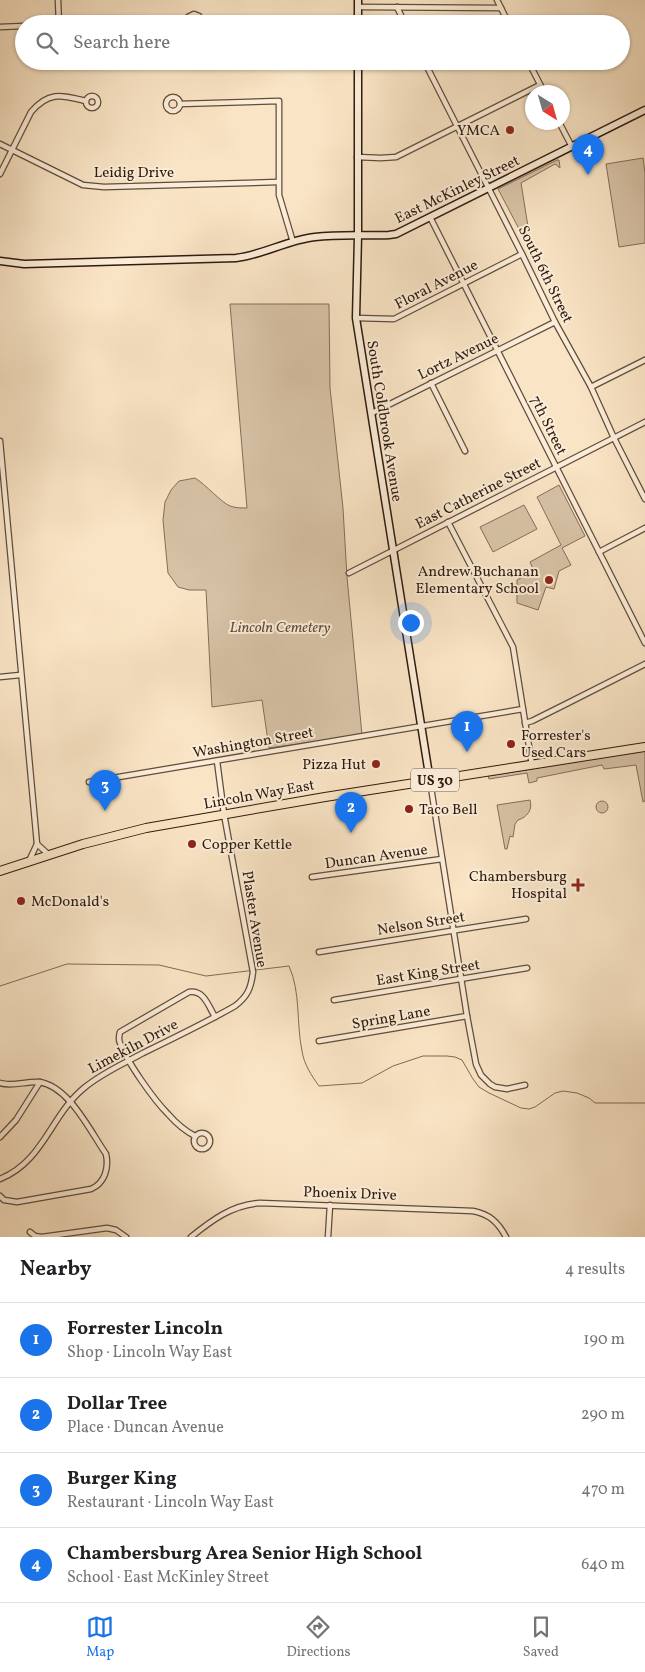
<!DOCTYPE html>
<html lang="en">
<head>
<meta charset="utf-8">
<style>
	:root { --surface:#fff; --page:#f2f2f2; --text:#202124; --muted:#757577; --line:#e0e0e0; --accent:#1a73e8 }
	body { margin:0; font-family:Vollkorn,serif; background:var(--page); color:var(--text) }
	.compass { position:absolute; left:525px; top:85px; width:45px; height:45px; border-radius:50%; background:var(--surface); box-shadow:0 1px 4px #0004; rotate:143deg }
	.you { position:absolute; left:410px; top:622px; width:18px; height:18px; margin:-12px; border:4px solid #fff; border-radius:50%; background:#1a73e8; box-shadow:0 0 0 8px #1a73e833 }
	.badge { display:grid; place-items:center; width:32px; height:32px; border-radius:50%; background:var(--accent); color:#fff; font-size:16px; font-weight:700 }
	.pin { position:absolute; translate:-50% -41px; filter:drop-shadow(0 1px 2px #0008) }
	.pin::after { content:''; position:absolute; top:26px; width:18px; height:15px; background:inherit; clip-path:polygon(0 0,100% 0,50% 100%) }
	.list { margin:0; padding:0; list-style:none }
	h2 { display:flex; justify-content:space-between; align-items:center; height:65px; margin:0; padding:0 20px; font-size:21px }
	h2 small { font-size:16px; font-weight:400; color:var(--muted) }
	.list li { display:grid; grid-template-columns:32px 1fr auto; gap:15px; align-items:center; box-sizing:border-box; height:75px; padding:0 20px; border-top:1px solid var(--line) }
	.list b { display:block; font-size:19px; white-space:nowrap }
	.list p { margin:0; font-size:16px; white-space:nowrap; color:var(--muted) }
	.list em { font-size:16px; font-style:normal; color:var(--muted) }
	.icon { flex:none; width:28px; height:28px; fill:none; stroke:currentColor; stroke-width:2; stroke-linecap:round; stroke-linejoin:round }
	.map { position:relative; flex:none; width:645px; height:1237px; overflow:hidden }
	.search { position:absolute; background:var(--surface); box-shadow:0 1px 4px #0004; left:15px; right:15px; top:15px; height:55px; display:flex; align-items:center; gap:12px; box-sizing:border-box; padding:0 18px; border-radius:28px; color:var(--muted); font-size:19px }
	.sheet { height:365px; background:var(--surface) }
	nav { display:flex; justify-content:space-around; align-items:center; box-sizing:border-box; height:70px; border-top:1px solid var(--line); background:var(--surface); font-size:14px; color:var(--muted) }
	nav a { display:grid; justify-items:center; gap:2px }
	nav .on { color:var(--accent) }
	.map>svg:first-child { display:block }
</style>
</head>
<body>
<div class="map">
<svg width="645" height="1237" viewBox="0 0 645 1237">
	<rect width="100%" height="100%" fill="#f9e4c5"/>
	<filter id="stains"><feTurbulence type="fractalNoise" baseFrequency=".004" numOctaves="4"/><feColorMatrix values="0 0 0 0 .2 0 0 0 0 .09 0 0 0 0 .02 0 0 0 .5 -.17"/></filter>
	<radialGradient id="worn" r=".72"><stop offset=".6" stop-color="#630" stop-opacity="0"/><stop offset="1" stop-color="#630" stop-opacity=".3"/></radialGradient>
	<g fill="#d7c2a6" stroke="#846e59">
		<path d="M 643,158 L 645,173 L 645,243 L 619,247 L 606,164 Z"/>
		<path d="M 557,160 L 559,160 L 560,168 L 555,164 L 521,183 L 531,245 L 528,246 L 498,189 Z"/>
		<path d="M 230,304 L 329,304 L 330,388 L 343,508 L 347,577 L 362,735 L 269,748 L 262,700 L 212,707 L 206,590 L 189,590 L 178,587 L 168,573 L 163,520 L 165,502 L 171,490 L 179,481 L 195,478 C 205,484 222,503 230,506 C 235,508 242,508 247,508 Z"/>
		<path d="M 559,485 L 585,536 L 562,548 L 571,565 L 559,571 L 554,589 L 546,587 L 538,610 L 517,603 L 517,580 L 534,571 L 530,562 L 561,545 L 537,497 Z"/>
		<path d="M 524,505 L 537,529 L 493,552 L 480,527 Z"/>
		<path d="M 645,751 L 645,801 L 643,802 L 636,765 L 604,769 L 602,765 L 537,778 L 537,781 L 529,783 L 527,773 L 489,779 L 488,776 Z"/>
		<path d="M 530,800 C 533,810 527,817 518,820 L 515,824 L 513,837 L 510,836 L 507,849 L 505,849 L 497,805 Z"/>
		<circle cx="602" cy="807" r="6"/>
	</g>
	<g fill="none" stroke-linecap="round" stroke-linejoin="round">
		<path stroke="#806a55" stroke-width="1" d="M 0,986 L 67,964 L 159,965 L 206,976 L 289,966 C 301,993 296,1022 302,1051 C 304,1064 311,1075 319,1086 L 362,1083 L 393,1066 L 423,1056 L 447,1056 L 455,1057 L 462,1060 L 473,1079 L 479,1087 L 489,1093 L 521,1108 L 529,1109 L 535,1107 L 555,1093 L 563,1091 L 577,1093 L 589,1098 L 595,1103 L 645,1103"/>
		<defs>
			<g id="street">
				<path d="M 58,0 L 59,24"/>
				<path d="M 497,0 L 509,24"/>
				<path d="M 358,7 L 501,8"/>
				<path d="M 397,7 L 405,24"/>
				<path d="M 119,24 L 186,22"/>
				<path d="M 186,24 L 188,17 L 194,14 L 199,16 L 202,24"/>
				<path d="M 0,27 L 24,26"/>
				<path d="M 424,61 L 522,254 L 555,322 L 591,387 L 614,438 L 645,499"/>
				<path d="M 528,61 L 544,92"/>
				<circle cx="92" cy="102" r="6"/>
				<circle cx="173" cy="104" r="7"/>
				<path d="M 180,104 L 279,101 L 279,195 L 293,242"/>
				<path d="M 559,122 L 572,147"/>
				<path d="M 0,144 L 83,185 L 104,187 L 278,182"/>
				<path d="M 357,157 L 381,158 L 396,157 L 540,85"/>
				<path d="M 0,174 L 31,112 C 49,91 61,95 86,101"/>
				<path d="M 430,217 L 645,643"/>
				<path d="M 356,318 L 394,319 L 522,254"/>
				<path d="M 431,383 L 465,451"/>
				<path d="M 591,387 L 645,360"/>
				<path d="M 372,413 L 555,322"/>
				<path d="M 0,441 L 37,844 L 29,861"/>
				<path d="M 448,522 L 513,647 L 532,765"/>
				<path d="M 599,552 L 645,528"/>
				<path d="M 349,573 L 645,422"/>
				<path d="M 0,677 L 20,675"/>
				<path d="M 525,723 L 532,721 L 568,703 L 645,664"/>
				<path d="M 430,781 L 467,1016 L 476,1064 L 481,1075 L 490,1084 L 495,1087 L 507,1089 L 525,1085"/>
				<path d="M 89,782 L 523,709"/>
				<path d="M 37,844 L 49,855"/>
				<path d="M 312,877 L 442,859"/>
				<path d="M 319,952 L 526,919"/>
				<path d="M 334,1000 L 527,968"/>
				<path d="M 319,1041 L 467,1016"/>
				<path d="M 0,1083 C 12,1087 26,1081 39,1082 C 69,1086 90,1131 106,1154 C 109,1168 105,1183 91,1189 L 17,1202 L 4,1200 L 0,1196"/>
				<circle cx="202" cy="1141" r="8"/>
				<path d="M 195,1136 C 185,1131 176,1123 168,1114 C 154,1100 127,1062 120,1043 C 118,1039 119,1036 120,1032 L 189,992 C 204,990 208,1005 215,1017"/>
				<path d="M 0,1137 L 16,1120 L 40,1082"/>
				<path d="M 0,1179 C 44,1161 50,1116 84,1088 C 102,1073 123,1064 143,1053 C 174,1038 205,1023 235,1006 C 248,996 251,988 253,972 L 224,814 L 217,761"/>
				<path d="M 30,1232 L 35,1236 L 42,1237 L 107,1228 L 116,1230 L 126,1237"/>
				<path d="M 191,1237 C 212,1220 232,1205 260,1203 L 473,1211 C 489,1214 498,1222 506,1237"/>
				<path d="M 328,1237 L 330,1205"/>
			</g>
			<g id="secondary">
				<path d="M 358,24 L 358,0"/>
				<path d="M 358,61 L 358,236 L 356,318 L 430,781"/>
				<path d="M 0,261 L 24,264 L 236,258 C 263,255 287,240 315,237 C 339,234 364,236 389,235 L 396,234 L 645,110"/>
			</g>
			<path id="highway" d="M 0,871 L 83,844 L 146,828 L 325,797 L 645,747"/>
		</defs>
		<use href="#street" stroke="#624c3a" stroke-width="7"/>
		<use href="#secondary" stroke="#301a0c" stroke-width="9"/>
		<use href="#highway" stroke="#301a0c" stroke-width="10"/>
		<use href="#street" stroke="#fbedd9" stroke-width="4.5"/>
		<use href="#secondary" stroke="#fbedd9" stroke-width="6"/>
		<use href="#highway" stroke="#f9e4c5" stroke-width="8"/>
	</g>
	<g fill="#8f2418" stroke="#fbedd9" stroke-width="2">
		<circle cx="510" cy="130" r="5"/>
		<circle cx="549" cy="580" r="5"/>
		<circle cx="511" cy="744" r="5"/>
		<circle cx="376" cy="764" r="5"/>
		<circle cx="409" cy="809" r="5"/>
		<circle cx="192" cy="844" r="5"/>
		<path d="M575.5 877.5h5v5h5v5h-5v5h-5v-5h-5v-5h5z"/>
		<circle cx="21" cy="901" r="5"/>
	</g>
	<g text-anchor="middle" stroke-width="4" stroke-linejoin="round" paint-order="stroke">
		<rect fill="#fbedd9" stroke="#6d594a" stroke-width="1" x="411" y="768.5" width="48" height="23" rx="4"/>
		<g font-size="14" font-weight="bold" fill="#301a0c">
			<text x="435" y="785">US 30</text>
		</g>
		<g font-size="15" fill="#301a0c" stroke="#fbedd9" text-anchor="end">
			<text x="500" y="135">YMCA</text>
			<text x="539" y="576">Andrew Buchanan<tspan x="539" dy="17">Elementary School</tspan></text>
			<text x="521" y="740" text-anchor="start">Forrester's<tspan x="521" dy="17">Used Cars</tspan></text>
			<text x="366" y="769">Pizza Hut</text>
			<text x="419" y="814" text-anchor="start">Taco Bell</text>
			<text x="202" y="849" text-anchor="start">Copper Kettle</text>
			<text x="567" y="881">Chambersburg<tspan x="567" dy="17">Hospital</tspan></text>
			<text x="31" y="906" text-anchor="start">McDonald's</text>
		</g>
		<g font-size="15" fill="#301a0c" stroke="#fbedd9">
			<text x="134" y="177">Leidig Drive</text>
			<text transform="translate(457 189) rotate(-26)" y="5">East McKinley Street</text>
			<text transform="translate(546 274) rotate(64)" y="5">South 6th Street</text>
			<text transform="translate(436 284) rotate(-27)" y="5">Floral Avenue</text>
			<text transform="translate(458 356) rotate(-26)" y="5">Lortz Avenue</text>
			<text transform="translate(385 421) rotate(81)" y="5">South Coldbrook Avenue</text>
			<text transform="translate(549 425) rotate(64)" y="5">7th Street</text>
			<text transform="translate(478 493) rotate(-27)" y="5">East Catherine Street</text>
			<text transform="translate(253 742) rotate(-10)" y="5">Washington Street</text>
			<text transform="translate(259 794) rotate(-10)" y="5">Lincoln Way East</text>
			<text transform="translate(376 856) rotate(-8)" y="5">Duncan Avenue</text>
			<text transform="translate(255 919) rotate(81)" y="5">Plaster Avenue</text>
			<text transform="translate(421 923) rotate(-9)" y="5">Nelson Street</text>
			<text transform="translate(428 972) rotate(-9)" y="5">East King Street</text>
			<text transform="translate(391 1017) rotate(-10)" y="5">Spring Lane</text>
			<text transform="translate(133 1046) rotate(-28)" y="5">Limekiln Drive</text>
			<text transform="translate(350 1193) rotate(2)" y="5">Phoenix Drive</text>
		</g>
		<g font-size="15" font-style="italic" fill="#624c3a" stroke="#fbedd9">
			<text x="280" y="632">Lincoln Cemetery</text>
		</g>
	</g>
	<rect width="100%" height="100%" filter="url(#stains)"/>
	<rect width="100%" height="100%" fill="url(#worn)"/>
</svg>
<svg class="compass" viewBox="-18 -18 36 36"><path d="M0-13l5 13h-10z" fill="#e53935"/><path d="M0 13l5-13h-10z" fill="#757577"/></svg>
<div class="you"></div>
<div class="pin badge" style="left:467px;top:752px">1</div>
<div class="pin badge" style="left:351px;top:833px">2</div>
<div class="pin badge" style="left:105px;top:811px">3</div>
<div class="pin badge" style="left:588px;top:175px">4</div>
<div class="search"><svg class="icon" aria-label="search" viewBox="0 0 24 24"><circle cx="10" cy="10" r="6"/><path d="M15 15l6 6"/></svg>Search here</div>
</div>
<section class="sheet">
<h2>Nearby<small>4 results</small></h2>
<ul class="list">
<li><span class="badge">1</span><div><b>Forrester Lincoln</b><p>Shop · Lincoln Way East</p></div><em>190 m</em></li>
<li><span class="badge">2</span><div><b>Dollar Tree</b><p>Place · Duncan Avenue</p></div><em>290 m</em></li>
<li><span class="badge">3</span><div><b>Burger King</b><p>Restaurant · Lincoln Way East</p></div><em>470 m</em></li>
<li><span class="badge">4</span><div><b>Chambersburg Area Senior High School</b><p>School · East McKinley Street</p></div><em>640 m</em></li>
</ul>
</section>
<nav>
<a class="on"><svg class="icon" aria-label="map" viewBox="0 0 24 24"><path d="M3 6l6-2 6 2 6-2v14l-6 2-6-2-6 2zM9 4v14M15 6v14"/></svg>Map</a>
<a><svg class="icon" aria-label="directions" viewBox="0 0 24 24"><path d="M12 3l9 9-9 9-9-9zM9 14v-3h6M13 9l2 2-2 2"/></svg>Directions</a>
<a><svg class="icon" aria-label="saved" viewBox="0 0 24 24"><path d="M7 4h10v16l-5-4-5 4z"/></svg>Saved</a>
</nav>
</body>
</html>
